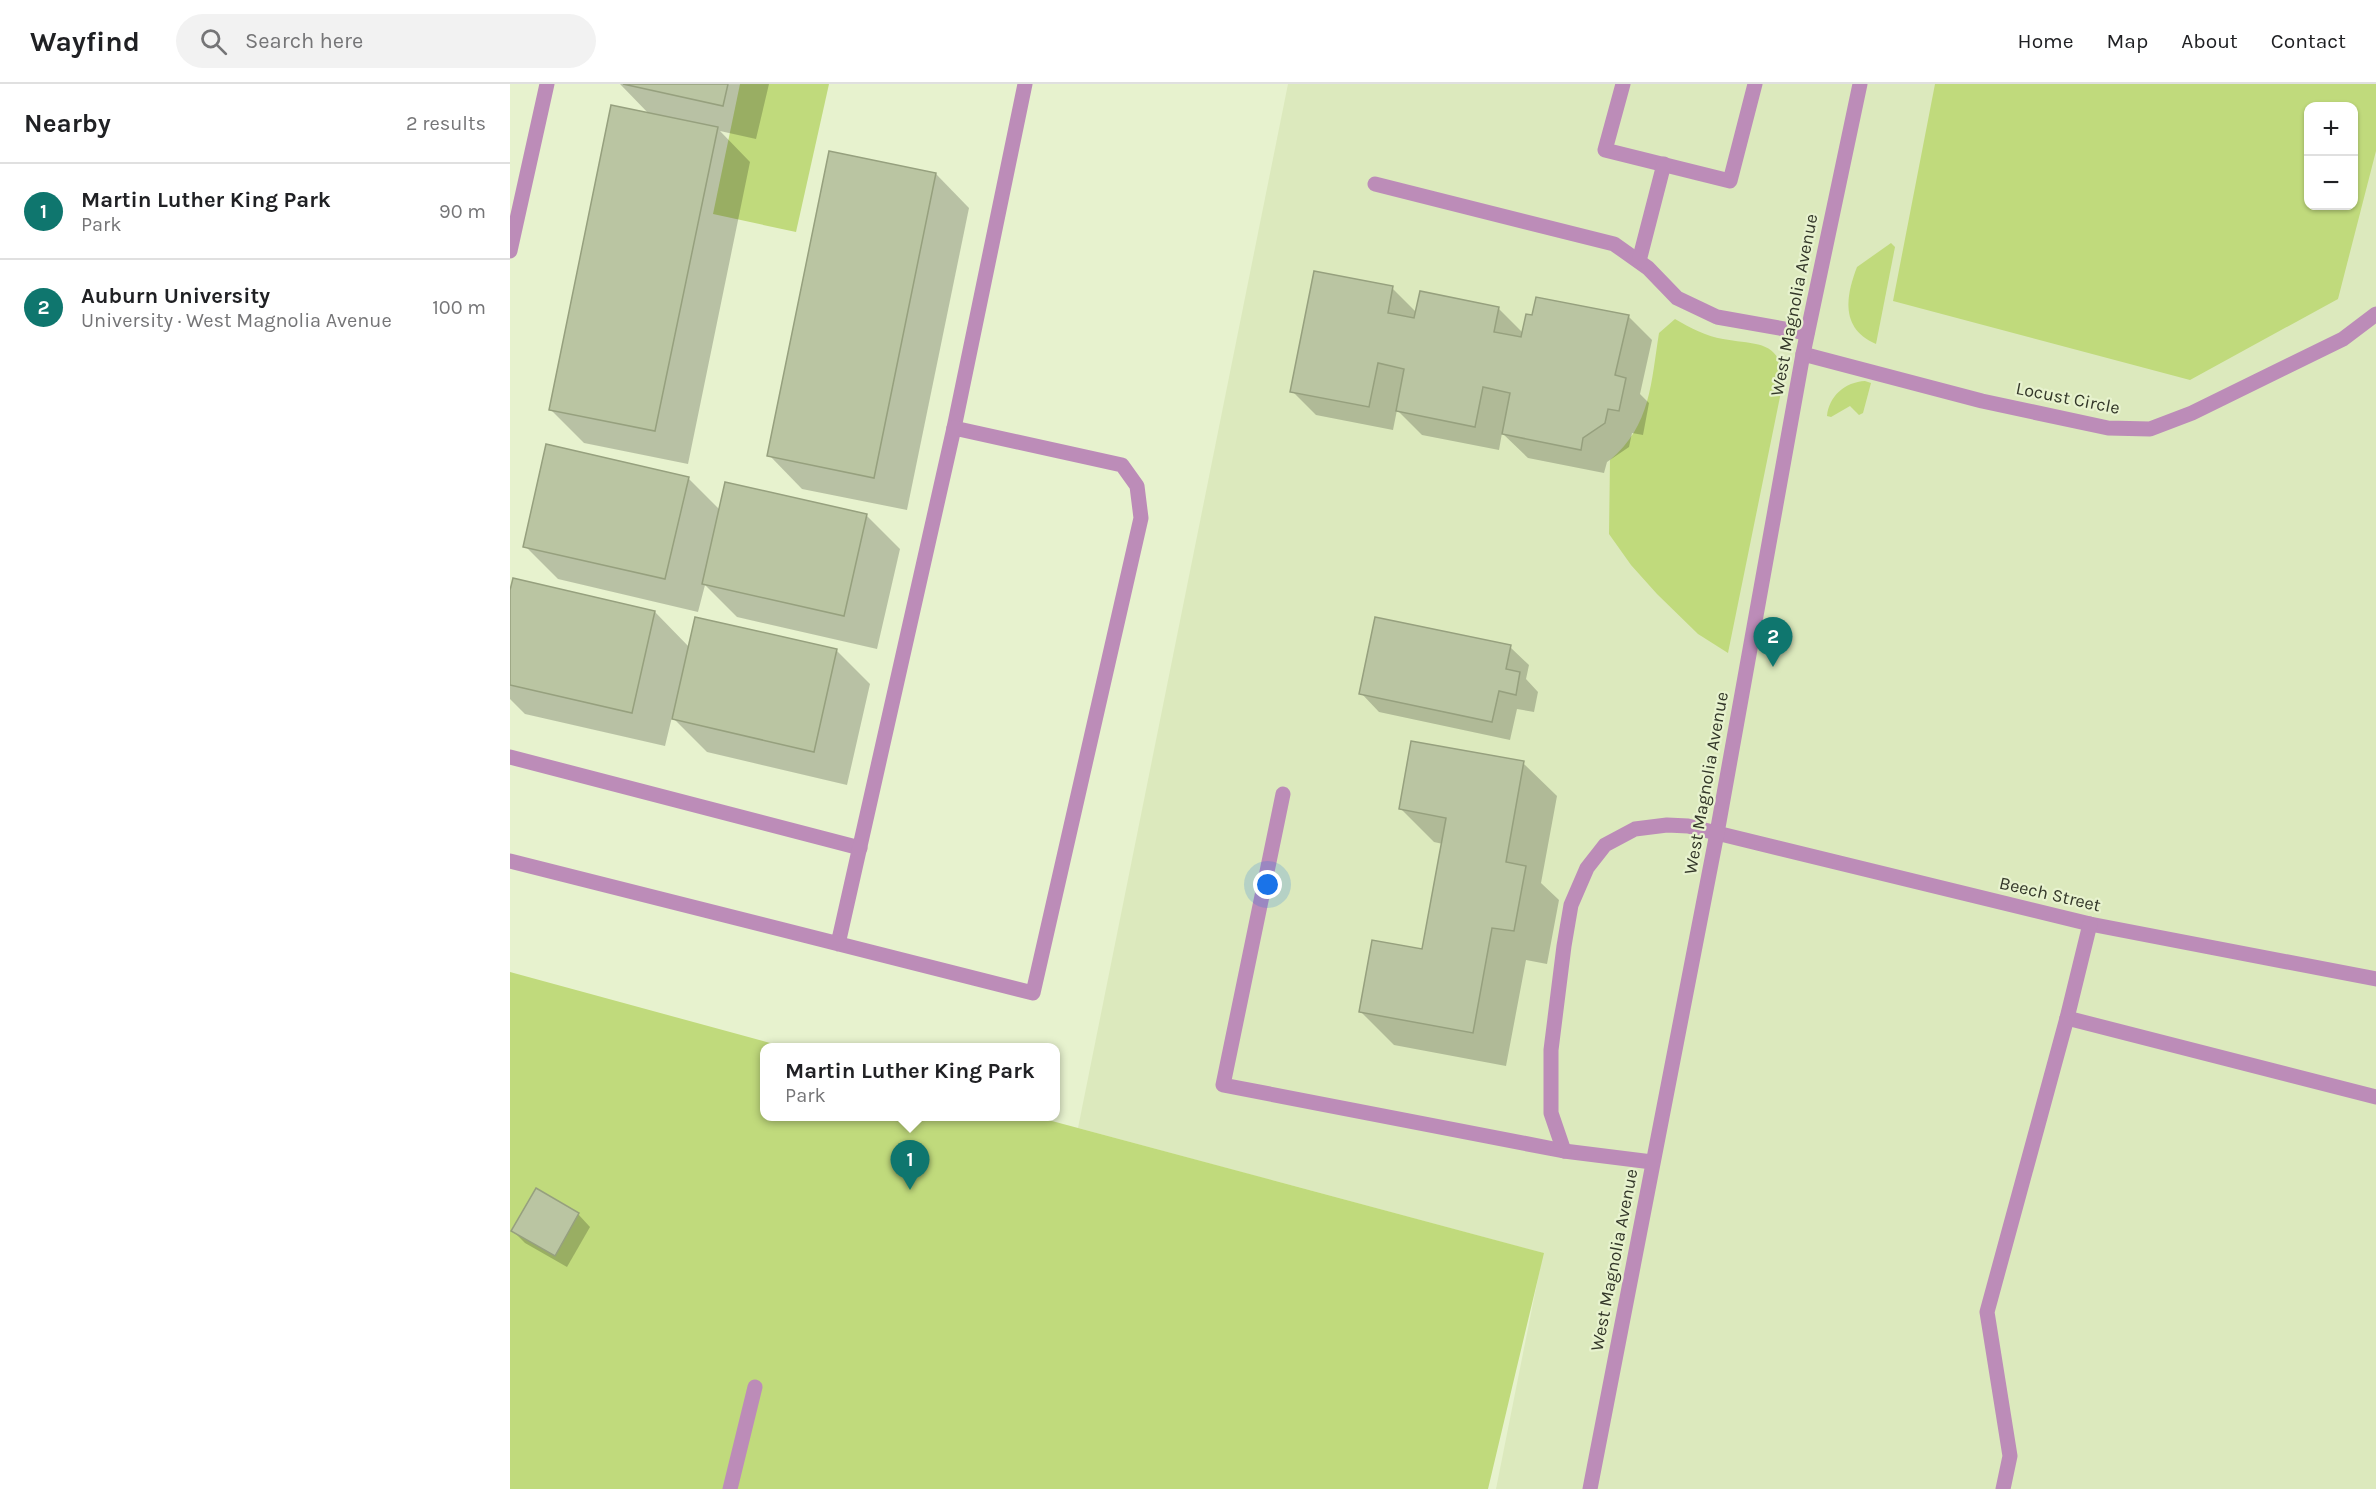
<!DOCTYPE html>
<html lang="en">
<head>
<meta charset="utf-8">
<style>
	:root { --surface:#fff; --page:#f2f2f2; --text:#202124; --muted:#757577; --line:#e0e0e0; --accent:#0f766e }
	body { margin:0; font-family:Karla,sans-serif; background:var(--page); color:var(--text) }
	.controls { position:absolute; right:18px; top:18px; display:grid; overflow:hidden; border-radius:12px; box-shadow:0 2px 4px #0004 }
	.controls button { width:54px; height:54px; display:grid; place-items:center; padding:0; border:0; border-bottom:2px solid var(--line); background:var(--surface); color:var(--text); font:30px sans-serif }
	.you { position:absolute; left:758px; top:801px; width:21px; height:21px; margin:-15px; border:4px solid #fff; border-radius:50%; background:#1a73e8; box-shadow:0 0 0 9px #1a73e833 }
	.badge { display:grid; place-items:center; width:39px; height:39px; border-radius:50%; background:var(--accent); color:#fff; font-size:20px; font-weight:700 }
	.pin { position:absolute; translate:-50% -50px; filter:drop-shadow(0 2px 3px #0008) }
	.pin::after { content:''; position:absolute; top:32px; width:21px; height:18px; background:inherit; clip-path:polygon(0 0,100% 0,50% 100%) }
	.popup { position:absolute; left:250px; top:959px; width:300px; height:78px; box-sizing:border-box; display:grid; place-content:center; border-radius:12px; background:var(--surface); filter:drop-shadow(0 2px 4px #0005); font-size:20px; white-space:nowrap; color:var(--muted) }
	.popup b { font-size:22px; color:var(--text) }
	.popup::after { content:''; position:absolute; left:50%; top:100%; margin-left:-12px; border:12px solid transparent; border-top-color:var(--surface) }
	.list { margin:0; padding:0; list-style:none }
	h2 { display:flex; justify-content:space-between; align-items:center; height:78px; margin:0; padding:0 24px; font-size:26px }
	h2 small { font-size:20px; font-weight:400; color:var(--muted) }
	.list li { display:grid; grid-template-columns:39px 1fr auto; gap:18px; align-items:center; box-sizing:border-box; height:96px; padding:0 24px; border-top:2px solid var(--line) }
	.list b { display:block; font-size:22px; white-space:nowrap }
	.list p { margin:0; font-size:20px; white-space:nowrap; color:var(--muted) }
	.list em { font-size:20px; font-style:normal; color:var(--muted) }
	.icon { flex:none; width:33px; height:33px; fill:none; stroke:currentColor; stroke-width:2; stroke-linecap:round; stroke-linejoin:round }
	.map { position:relative; flex:none; width:1866px; height:1405px; overflow:hidden }
	header { display:flex; align-items:center; gap:36px; box-sizing:border-box; height:84px; padding:0 30px; background:var(--surface); border-bottom:2px solid var(--line) }
	header strong { font-size:28px }
	nav { display:flex; gap:33px; margin-inline-start:auto; font-size:21px }
	.search { width:420px; height:54px; background:var(--page); display:flex; align-items:center; gap:15px; box-sizing:border-box; padding:0 21px; border-radius:33px; color:var(--muted); font-size:22px }
	main { display:flex }
	aside { flex:1; background:var(--surface) }
	.map>svg:first-child { display:block }
</style>
</head>
<body>
<header>
<strong>Wayfind</strong>
<div class="search"><svg class="icon" aria-label="search" viewBox="0 0 24 24"><circle cx="10" cy="10" r="6"/><path d="M15 15l6 6"/></svg>Search here</div>
<nav><a>Home</a><a>Map</a><a>About</a><a>Contact</a></nav>
</header>
<main>
<aside>
<h2>Nearby<small>2 results</small></h2>
<ul class="list">
<li><span class="badge">1</span><div><b>Martin Luther King Park</b><p>Park</p></div><em>90 m</em></li>
<li><span class="badge">2</span><div><b>Auburn University</b><p>University · West Magnolia Avenue</p></div><em>100 m</em></li>
</ul>
</aside>
<div class="map">
<svg width="1866" height="1405" viewBox="0 0 1866 1405">
	<rect width="100%" height="100%" fill="#e7f2ce"/>
	<path fill="#dce9bd" fill-rule="evenodd" d="M 778,0 L 1866,0 L 1866,1405 L 986,1405 L 1033,1169 L 568,1044 ZM 1798,22 L 1844,22 L 1844,122 L 1798,122 Z"/>
	<g fill="#c0da7c" fill-rule="evenodd">
		<path d="M 230,0 L 319,0 L 286,148 L 203,130 Z"/>
		<path d="M 1425,0 L 1866,0 L 1866,67 L 1828,215 L 1680,296 L 1383,217 ZM 1798,22 L 1844,22 L 1844,122 L 1798,122 Z"/>
		<path d="M 1381,159 L 1385,163 L 1366,260 C 1331,245 1335,214 1347,183 Z"/>
		<path d="M 1165,235 C 1180,244 1196,252 1213,255 C 1245,261 1272,255 1273,298 L 1218,569 L 1188,550 L 1147,510 L 1121,481 L 1099,450 L 1100,376 C 1141,342 1141,298 1149,249 Z"/>
		<path d="M 1355,297 L 1361,299 L 1353,329 L 1349,331 L 1340,322 L 1321,333 L 1317,332 C 1319,312 1335,298 1355,297 Z"/>
		<path d="M 0,888 L 275,963 L 255,964 L 255,1032 L 527,1033 L 1034,1169 L 978,1405 L 0,1405 Z"/>
	</g>
	<g fill="#0003">
		<path d="M 110,0 L 259,0 L 246,55 L 210,47 L 240,78 L 178,380 L 74,359 L 40,325 L 140,31 Z"/>
		<path d="M 426,90 L 459,124 L 397,426 L 292,405 L 259,371 Z"/>
		<path d="M 882,204 L 907,229 L 988,224 L 1013,249 L 1118,232 L 1142,256 L 1130,310 L 1139,319 L 1133,351 L 1122,349 L 1119,363 L 1097,378 L 1094,389 L 1018,374 L 992,349 L 989,366 L 912,351 L 887,326 L 883,346 L 806,331 L 782,307 Z"/>
		<path d="M 178,394 L 210,426 L 216,400 L 357,432 L 390,465 L 367,565 L 227,533 L 195,501 L 188,528 L 48,495 L 15,462 Z"/>
		<path d="M 0,513 L 145,528 L 180,564 L 327,567 L 360,600 L 337,701 L 197,668 L 162,633 L 155,662 L 15,630 L 0,615 Z"/>
		<path d="M 1000,563 L 1019,581 L 1016,595 L 1028,608 L 1024,628 L 1007,625 L 1000,656 L 869,628 L 851,609 Z"/>
		<path d="M 1013,679 L 1047,712 L 1031,799 L 1049,816 L 1037,880 L 1016,876 L 996,982 L 884,961 L 851,928 L 913,867 L 933,760 L 924,758 L 891,725 Z"/>
		<path d="M 68,1130 L 80,1143 L 57,1183 L 15,1159 L 3,1147 Z"/>
	</g>
	<g fill="#bac5a2" stroke="#96a07e" stroke-width="1.5">
		<path d="M 113,0 L 218,0 L 213,22 Z"/>
		<path d="M 101,21 L 208,43 L 145,347 L 39,326 Z"/>
		<path d="M 319,67 L 426,89 L 364,394 L 257,372 Z"/>
		<path d="M 804,187 L 883,202 L 878,229 L 904,234 L 910,207 L 989,223 L 984,248 L 1011,253 L 1016,230 L 1022,231 L 1026,213 L 1119,231 L 1105,291 L 1116,294 L 1109,327 L 1098,325 L 1095,339 L 1073,354 L 1071,366 L 992,350 L 1000,309 L 973,303 L 965,343 L 886,327 L 894,285 L 868,279 L 859,323 L 780,308 Z"/>
		<path d="M 36,360 L 179,393 L 155,495 L 13,463 Z"/>
		<path d="M 215,398 L 357,430 L 334,532 L 192,500 Z"/>
		<path d="M 3,494 L 145,527 L 122,629 L 0,601 L 0,506 Z"/>
		<path d="M 185,533 L 327,565 L 304,668 L 162,635 Z"/>
		<path d="M 865,533 L 1001,561 L 996,585 L 1010,588 L 1006,611 L 989,607 L 982,638 L 849,610 Z"/>
		<path d="M 901,657 L 1014,677 L 996,778 L 1016,782 L 1004,847 L 982,844 L 963,949 L 849,928 L 862,856 L 912,865 L 936,734 L 889,725 Z"/>
		<path d="M 26,1104 L 69,1129 L 45,1172 L 1,1147 Z"/>
	</g>
	<g fill="none" stroke-linecap="round" stroke-linejoin="round">
		<g stroke="#bc8cb8" stroke-width="15">
			<path d="M 1113,0 L 1095,66 L 1220,97 L 1245,0"/>
			<path d="M 865,100 L 1104,160 L 1138,184 L 1167,214 L 1207,233 L 1297,249"/>
			<path d="M 0,167 L 37,0"/>
			<path d="M 1129,177 L 1154,80"/>
			<path d="M 1293,270 L 1472,317 L 1598,344 L 1640,345 L 1682,329 L 1833,255 L 1866,230"/>
			<path d="M 444,344 L 515,0"/>
			<path d="M 0,673 L 350,764"/>
			<path d="M 773,710 L 713,1001 L 1054,1067 L 1142,1078"/>
			<path d="M 0,777 L 523,909 L 631,434 L 627,402 L 612,381 L 444,344 L 328,860"/>
			<path d="M 1557,934 L 1866,1013"/>
			<path d="M 1054,1067 L 1041,1029 L 1041,966 L 1054,862 L 1061,821 L 1077,784 L 1095,761 L 1125,745 L 1157,741 L 1178,742 L 1580,840 L 1866,895"/>
			<path d="M 220,1405 L 245,1303"/>
			<path d="M 1080,1405 L 1207,749 L 1293,270 L 1350,0"/>
			<path d="M 1493,1405 L 1500,1372 L 1477,1228 L 1557,934 L 1580,840"/>
		</g>
	</g>
	<g text-anchor="middle" stroke-width="4.5" stroke-linejoin="round" paint-order="stroke">
		<g font-size="18" fill="#333729" stroke="#e7f2ce">
			<text transform="translate(1284 221) rotate(-79)" y="6">West Magnolia Avenue</text>
			<text transform="translate(1558 314) rotate(11)" y="6">Locust Circle</text>
			<text transform="translate(1196 699) rotate(-80)" y="6">West Magnolia Avenue</text>
			<text transform="translate(1540 810) rotate(13)" y="6">Beech Street</text>
			<text transform="translate(1104 1176) rotate(-79)" y="6">West Magnolia Avenue</text>
		</g>
	</g>
</svg>
<div class="controls">
<button>+</button>
<button>−</button>
</div>
<div class="you"></div>
<div class="pin badge" style="left:400px;top:1106px">1</div>
<div class="popup"><b>Martin Luther King Park</b>Park</div>
<div class="pin badge" style="left:1263px;top:583px">2</div>
</div>
</main>
</body>
</html>
